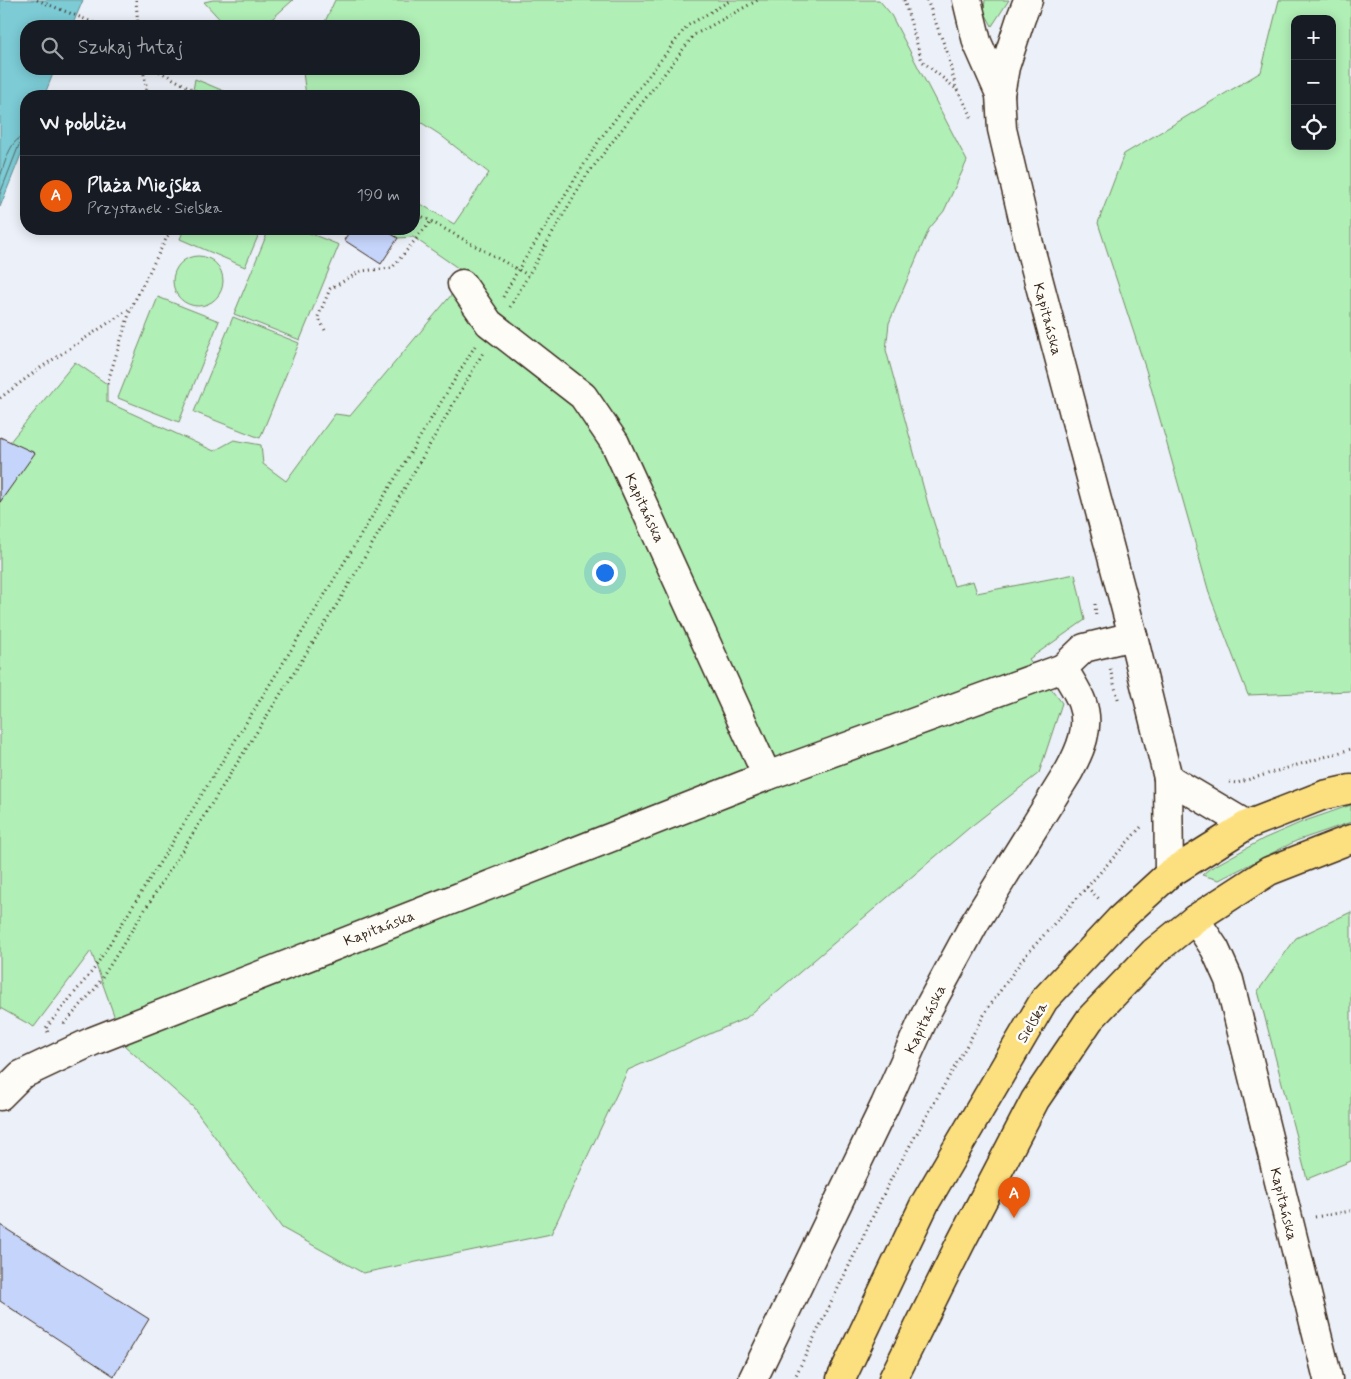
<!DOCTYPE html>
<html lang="pl">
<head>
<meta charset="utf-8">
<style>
	:root { --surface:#171b24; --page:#20242c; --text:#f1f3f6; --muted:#9ea1a6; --line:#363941; --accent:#ea580c }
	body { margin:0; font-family:Mynerve,sans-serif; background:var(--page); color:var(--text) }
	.controls { position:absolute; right:15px; top:15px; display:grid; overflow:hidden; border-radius:10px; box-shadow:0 2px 12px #0003 }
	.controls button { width:45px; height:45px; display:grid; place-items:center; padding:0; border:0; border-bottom:1px solid var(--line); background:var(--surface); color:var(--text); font:25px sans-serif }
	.you { position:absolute; left:604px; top:572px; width:18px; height:18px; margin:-12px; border:4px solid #fff; border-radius:50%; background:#1a73e8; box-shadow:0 0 0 8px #1a73e833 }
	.badge { display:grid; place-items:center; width:32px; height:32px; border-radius:50%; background:var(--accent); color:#fff; font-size:16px; font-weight:700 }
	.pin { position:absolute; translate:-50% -41px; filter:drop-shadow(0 1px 2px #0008) }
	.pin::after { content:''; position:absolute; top:26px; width:18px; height:15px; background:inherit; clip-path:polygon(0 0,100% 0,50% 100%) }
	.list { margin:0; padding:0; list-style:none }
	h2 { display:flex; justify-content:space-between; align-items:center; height:65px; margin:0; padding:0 20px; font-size:21px }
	h2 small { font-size:16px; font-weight:400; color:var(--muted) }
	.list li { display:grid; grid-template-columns:32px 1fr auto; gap:15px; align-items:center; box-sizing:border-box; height:80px; padding:0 20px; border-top:1px solid var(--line) }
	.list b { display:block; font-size:19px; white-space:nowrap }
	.list p { margin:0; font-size:16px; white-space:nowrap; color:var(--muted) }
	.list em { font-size:16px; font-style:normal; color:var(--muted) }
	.icon { flex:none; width:28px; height:28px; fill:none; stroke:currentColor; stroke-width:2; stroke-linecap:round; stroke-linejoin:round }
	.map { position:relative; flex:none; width:1351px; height:1379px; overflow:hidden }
	.search { position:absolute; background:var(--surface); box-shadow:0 2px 12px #0003; left:20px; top:20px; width:400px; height:55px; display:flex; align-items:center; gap:12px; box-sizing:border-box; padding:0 18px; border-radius:20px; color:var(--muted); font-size:19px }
	.panel { position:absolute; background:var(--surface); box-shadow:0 2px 12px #0003; left:20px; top:90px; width:400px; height:145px; border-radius:20px }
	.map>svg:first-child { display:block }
</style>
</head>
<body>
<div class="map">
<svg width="1351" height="1379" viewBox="0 0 1351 1379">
	<rect width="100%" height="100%" fill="#ecf0f8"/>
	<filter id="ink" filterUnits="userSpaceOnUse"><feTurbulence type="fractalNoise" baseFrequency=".02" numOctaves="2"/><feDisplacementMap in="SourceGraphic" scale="10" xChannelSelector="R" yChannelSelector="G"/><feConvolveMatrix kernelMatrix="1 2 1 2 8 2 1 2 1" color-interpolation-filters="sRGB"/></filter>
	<g filter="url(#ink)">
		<g fill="#b0efb6" stroke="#768c6a" fill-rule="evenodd">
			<path d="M 213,0 L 293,0 L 264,26 L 226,26 L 204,2 Z"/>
			<path d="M 335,0 L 879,0 L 890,13 L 967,161 L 944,211 L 929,229 L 889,323 L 886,350 L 928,504 L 954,586 L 973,581 L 977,593 L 1075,574 L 1085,620 L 1029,659 L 1062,703 L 1039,773 L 969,828 L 746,1018 L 628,1070 L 551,1234 L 363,1273 L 282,1228 L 193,1107 L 125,1046 L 91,951 L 34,1027 L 0,1008 L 0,454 L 75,362 L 107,384 L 107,402 L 214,451 L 234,440 L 261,445 L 263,464 L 286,481 L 335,414 L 350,416 L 468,275 L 413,237 L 398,238 L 383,229 L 414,229 L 414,200 L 454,224 L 489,173 L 439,134 L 414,118 L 414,96 L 306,96 L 303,72 L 304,69 L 414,69 L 414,26 L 323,26 Z"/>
			<path d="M 985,0 L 1009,0 L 992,26 L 984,11 Z"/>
			<path d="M 1279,0 L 1351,0 L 1351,691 L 1248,695 L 1210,596 L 1146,370 L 1098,223 L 1124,154 L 1261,72 ZM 1295,19 L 1332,19 L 1332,146 L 1295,146 Z"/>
			<path d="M 195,79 L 231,94 L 235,96 L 192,96 Z"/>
			<path d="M 184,229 L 261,229 L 245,267 L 180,239 Z"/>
			<path d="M 269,229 L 299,229 L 339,245 L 300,340 L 234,314 Z"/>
			<circle cx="198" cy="281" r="25"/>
			<path d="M 158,297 L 219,321 L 179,422 L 118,398 Z"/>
			<path d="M 233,317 L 299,343 L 260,438 L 194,412 Z"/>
			<path d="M 1351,805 L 1351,822 L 1296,841 L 1219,880 L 1202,875 L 1209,869 L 1263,839 L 1302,822 Z"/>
			<path d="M 1351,912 L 1351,1161 L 1307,1179 L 1258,991 L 1296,938 Z"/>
		</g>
		<path fill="#7bcbd5" stroke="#618b8c" d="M 0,0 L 83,0 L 72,26 L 26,26 L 26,69 L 55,69 L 44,96 L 26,96 L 26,142 L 0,207 Z"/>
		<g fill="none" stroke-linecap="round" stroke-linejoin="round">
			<g stroke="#556a67" stroke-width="1">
				<path d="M 0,177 C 5,164 10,137 26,136"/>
				<path d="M 0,194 L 19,145 L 22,142 L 26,142"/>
			</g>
		</g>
		<g fill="#c5d4fa" stroke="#3b2a1e">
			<path d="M 351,229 L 383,229 L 398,238 L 381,264 L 344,240 Z"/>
			<path d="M 0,437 L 35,453 L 0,502 Z"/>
			<path d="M 0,1225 L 149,1319 L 114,1376 L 0,1301 Z"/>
		</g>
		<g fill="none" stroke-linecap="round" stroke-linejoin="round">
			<defs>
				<g id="minor">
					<path d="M 967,0 L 977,42 L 1000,94"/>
					<path d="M 1028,0 L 1021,18 L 1005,67 L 1000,94 L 1002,129 L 1029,244 L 1133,636 L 1168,778 L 1169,874"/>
					<path d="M 462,284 L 489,323 L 583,396 L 615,443 L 767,776"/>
					<path d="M 1168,778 L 1247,825"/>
					<path d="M 1195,919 L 1215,949 L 1229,980 L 1328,1379"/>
					<path d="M 0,1096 L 21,1075 L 93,1041 L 767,776 L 1063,668"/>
					<path d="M 753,1379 L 885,1105 L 928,1009 L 974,924 L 1069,771 C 1080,751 1091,727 1082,703 C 1078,691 1069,679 1063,668 L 1084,648 L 1133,636"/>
				</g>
				<g id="major">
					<path d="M 841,1379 L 925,1203 L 1044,1000 L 1119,920 L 1169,874 L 1247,825 L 1324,795 L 1351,789"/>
					<path d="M 893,1379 L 960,1244 L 1035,1100 L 1090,1019 L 1154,952 L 1195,919 L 1269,871 L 1351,839"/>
				</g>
			</defs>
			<use href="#minor" stroke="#3b2a1e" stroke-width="31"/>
			<use href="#major" stroke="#3b2a1e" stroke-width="31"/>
			<g stroke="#3b2a1e" stroke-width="3" stroke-dasharray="1 4" stroke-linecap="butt">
				<path d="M 37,0 L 102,26"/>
				<path d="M 136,0 L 138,26"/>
				<path d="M 904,0 L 922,61 L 955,88"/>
				<path d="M 927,0 L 947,52 L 956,88 L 970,113 L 972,120"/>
				<path d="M 143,69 L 148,96"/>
				<path d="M 155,69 L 205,96"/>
				<path d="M 414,212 L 528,275"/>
				<path d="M 503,297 L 518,270 L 600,139 L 687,26 L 731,0"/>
				<path d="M 510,307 L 584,179 L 694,35 L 758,0"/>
				<path d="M 325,330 L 318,317 L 330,289 L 361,271 L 392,268 L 431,221"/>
				<path d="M 107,384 L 131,308 L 168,235 L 168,229"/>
				<path d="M 0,398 L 40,368 L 131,308"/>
				<path d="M 1095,604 L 1096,617"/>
				<path d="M 1110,669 L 1119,702"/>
				<path d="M 1229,782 L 1237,783 L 1351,749"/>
				<path d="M 1087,887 L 1101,901"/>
				<path d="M 64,1024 L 95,989 L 341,598 L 484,351"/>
				<path d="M 48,1032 L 46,1028 L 94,969 L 301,634 L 475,346"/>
				<path d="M 1315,1217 L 1351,1211"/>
				<path d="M 794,1379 L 891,1179 L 988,1008 L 1025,956 L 1141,827"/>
			</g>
			<use href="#minor" stroke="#fdfcf7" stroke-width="28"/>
			<use href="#major" stroke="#fce080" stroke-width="28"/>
		</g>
	</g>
	<g text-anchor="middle" stroke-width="5" stroke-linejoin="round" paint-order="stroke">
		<g font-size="15" fill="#3b2a1e" stroke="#fdfcf7">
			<text transform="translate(1048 319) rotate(75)" y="5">Kapitańska</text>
			<text transform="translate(645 508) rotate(65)" y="5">Kapitańska</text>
			<text transform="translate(379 928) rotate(-21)" y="5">Kapitańska</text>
			<text transform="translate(925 1019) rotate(-64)" y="5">Kapitańska</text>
			<text transform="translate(1032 1022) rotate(-59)" y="5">Sielska</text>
			<text transform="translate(1284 1204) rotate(76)" y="5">Kapitańska</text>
		</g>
	</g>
</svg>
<div class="controls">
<button>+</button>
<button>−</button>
<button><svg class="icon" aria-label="locate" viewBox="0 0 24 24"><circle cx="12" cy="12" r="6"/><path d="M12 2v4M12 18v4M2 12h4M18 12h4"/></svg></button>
</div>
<div class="you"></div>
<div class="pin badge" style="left:1014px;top:1218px">A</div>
<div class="search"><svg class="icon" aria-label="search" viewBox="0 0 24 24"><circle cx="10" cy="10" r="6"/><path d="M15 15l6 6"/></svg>Szukaj tutaj</div>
<section class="panel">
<h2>W pobliżu<small></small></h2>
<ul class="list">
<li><span class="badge">A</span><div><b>Plaża Miejska</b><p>Przystanek · Sielska</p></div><em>190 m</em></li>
</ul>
</section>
</div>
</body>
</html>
